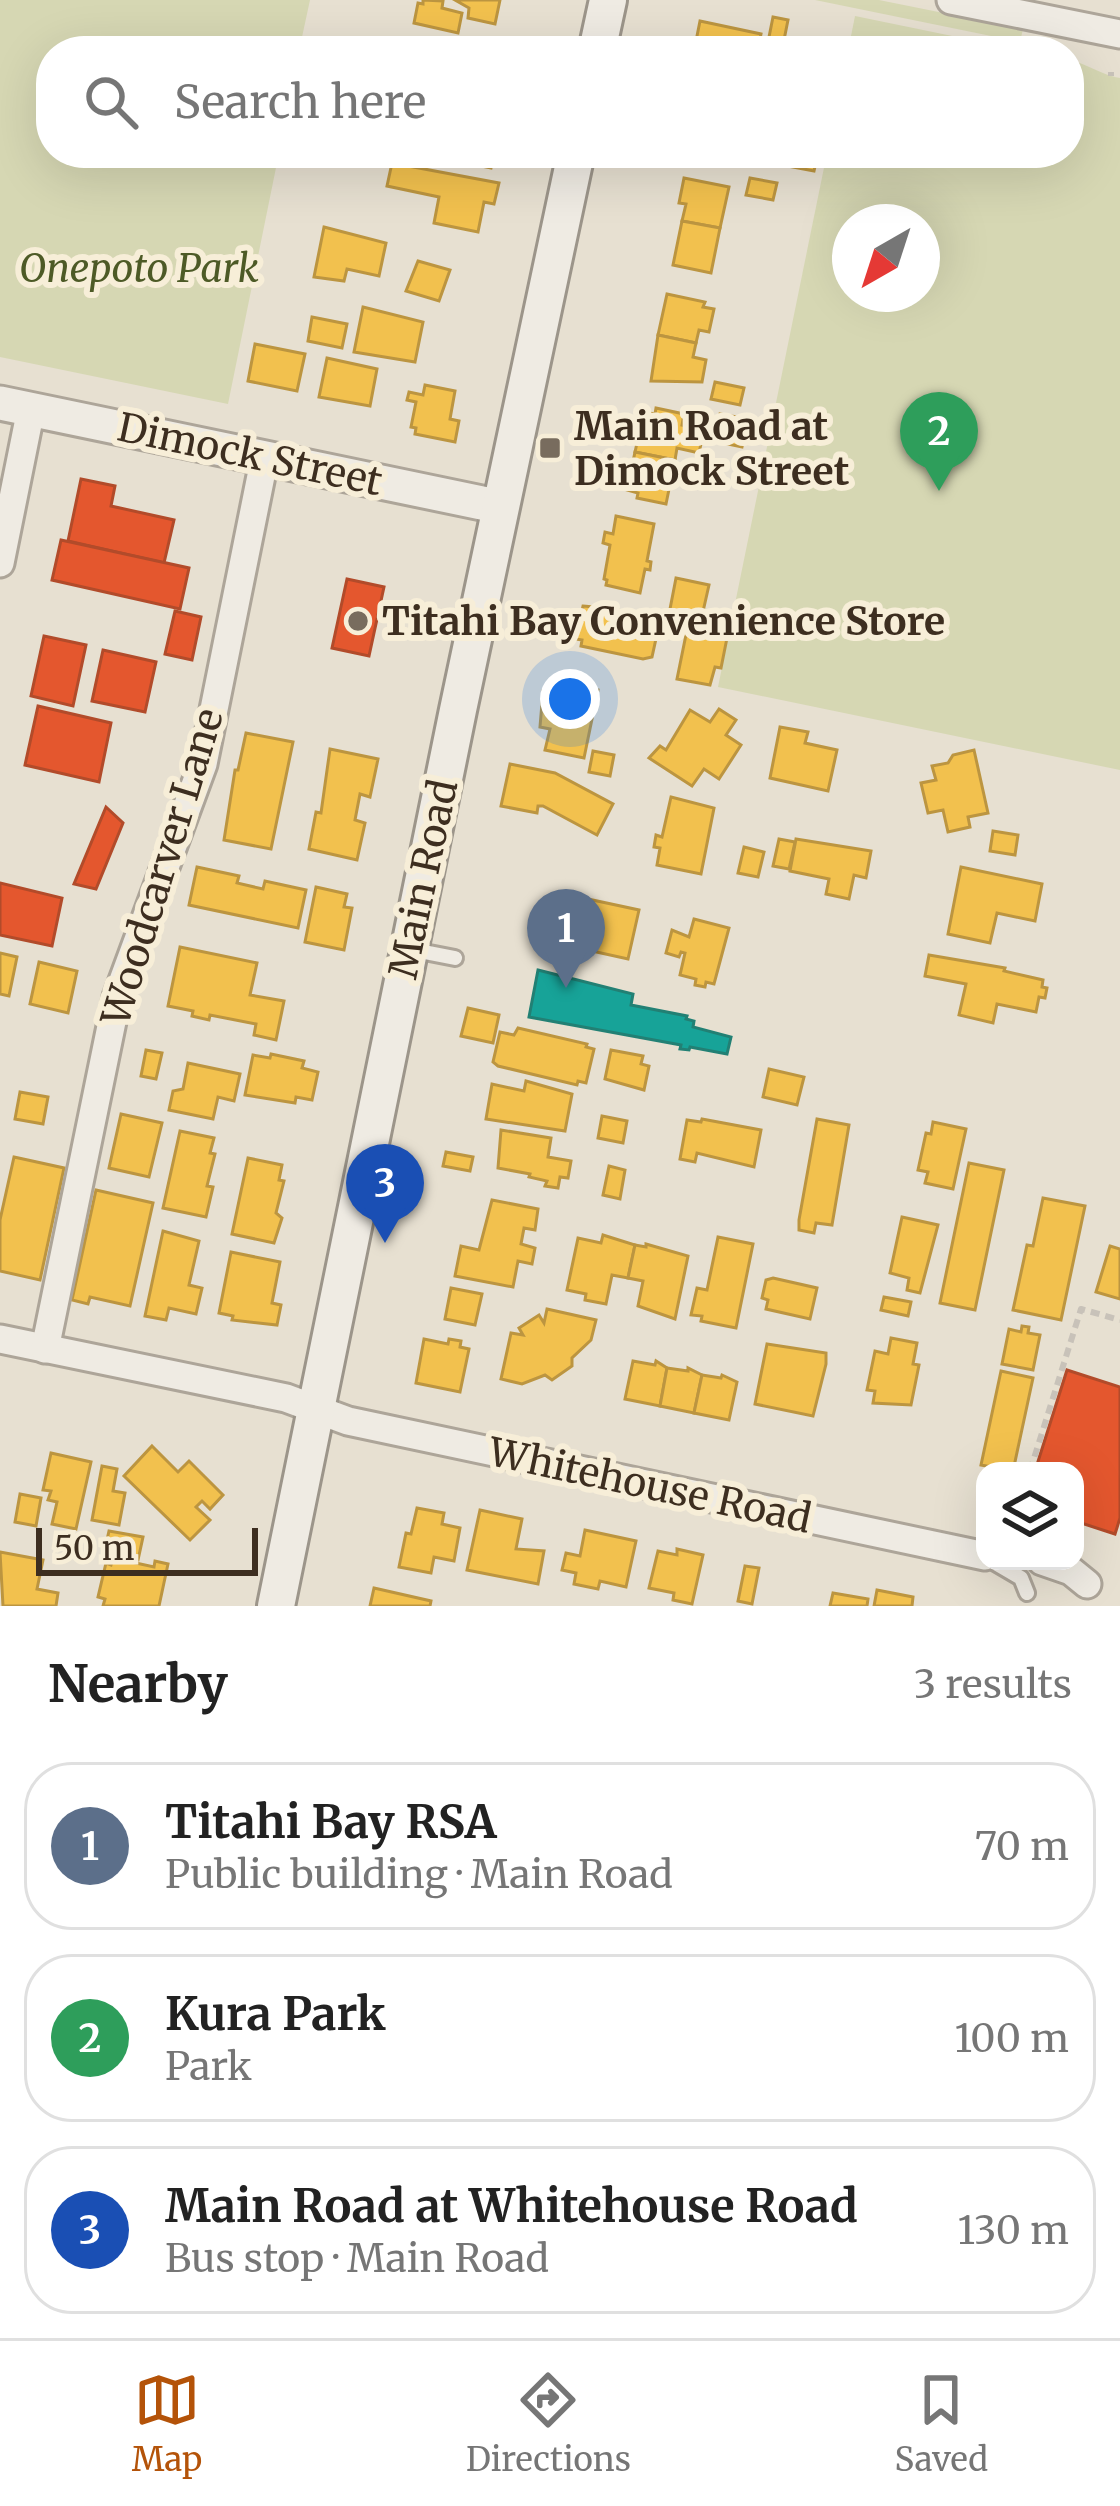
<!DOCTYPE html>
<html lang="en">
<head>
<meta charset="utf-8">
<style>
	:root { --surface:#fff; --page:#f6f6f6; --text:#222; --muted:#767676; --line:#e0e0e0; --accent:#b45309 }
	body { margin:0; font-family:Merriweather,serif; background:var(--page); color:var(--text) }
	.controls { position:absolute; right:36px; bottom:36px; display:grid; overflow:hidden; border-radius:24px; box-shadow:0 12px 48px #0002 }
	.controls button { width:108px; height:108px; display:grid; place-items:center; padding:0; border:0; border-bottom:3px solid var(--line); background:var(--surface); color:var(--text); font:60px sans-serif }
	.compass { position:absolute; left:832px; top:204px; width:108px; height:108px; border-radius:50%; background:var(--surface); box-shadow:0 12px 48px #0002; rotate:219deg }
	.scale { position:absolute; left:36px; bottom:30px; width:222px; box-sizing:border-box; padding-left:12px; border:6px solid #3d2e20; border-top:0; font-size:33px; line-height:42px; white-space:nowrap; color:#3d2e20; -webkit-text-stroke:9px #f7eed8; paint-order:stroke }
	.you { position:absolute; left:570px; top:699px; width:42px; height:42px; margin:-30px; border:9px solid #fff; border-radius:50%; background:#1a73e8; box-shadow:0 0 0 18px #1a73e833 }
	.badge { display:grid; place-items:center; width:78px; height:78px; border-radius:50%; background:var(--accent); color:#fff; font-size:39px; font-weight:700 }
	.pin { position:absolute; translate:-50% -99px; filter:drop-shadow(0 3px 6px #0008) }
	.pin::after { content:''; position:absolute; top:63px; width:42px; height:36px; background:inherit; clip-path:polygon(0 0,100% 0,50% 100%) }
	.list { margin:0; padding:0; list-style:none }
	h2 { display:flex; justify-content:space-between; align-items:center; height:156px; margin:0; padding:0 48px; font-size:51px }
	h2 small { font-size:39px; font-weight:400; color:var(--muted) }
	.list li { display:grid; grid-template-columns:78px 1fr auto; gap:36px; align-items:center; box-sizing:border-box; height:168px; margin:0 24px 24px; padding:0 24px; border:3px solid var(--line); border-radius:48px }
	.list b { display:block; font-size:45px; white-space:nowrap }
	.list p { margin:0; font-size:39px; white-space:nowrap; color:var(--muted) }
	.list em { font-size:39px; font-style:normal; color:var(--muted) }
	.icon { flex:none; width:66px; height:66px; fill:none; stroke:currentColor; stroke-width:2; stroke-linecap:round; stroke-linejoin:round }
	.map { position:relative; flex:none; width:1120px; height:1606px; overflow:hidden }
	.search { position:absolute; background:var(--surface); box-shadow:0 12px 48px #0002; left:36px; right:36px; top:36px; height:132px; display:flex; align-items:center; gap:30px; box-sizing:border-box; padding:0 42px; border-radius:48px; color:var(--muted); font-size:45px }
	.sheet { height:732px; background:var(--surface) }
	nav { display:flex; justify-content:space-around; align-items:center; box-sizing:border-box; height:168px; border-top:3px solid var(--line); background:var(--surface); font-size:33px; color:var(--muted) }
	nav a { display:grid; justify-items:center; gap:6px }
	nav .on { color:var(--accent) }
	.map>svg:first-child { display:block }
</style>
</head>
<body>
<div class="map">
<svg width="1120" height="1606" viewBox="0 0 1120 1606">
	<rect width="100%" height="100%" fill="#e7e0d1"/>
	<g fill="#d6d7b3" fill-rule="evenodd">
		<path d="M 0,0 L 310,0 L 299,51 L 51,51 L 51,153 L 279,153 L 228,404 L 0,357 Z"/>
		<path d="M 815,0 L 879,0 L 1023,29 L 1020,42 Z"/>
		<path d="M 855,16 L 1025,51 L 848,51 Z"/>
		<path d="M 1069,60 C 1089,64 1098,74 1120,78 L 1120,770 L 718,687 L 827,153 L 1069,153 ZM 850,222 L 922,222 L 922,294 L 850,294 Z"/>
	</g>
	<g fill="#f2c14e" stroke="#bc9540" stroke-width="3">
		<path d="M 423,0 L 443,1 L 442,8 L 462,13 L 458,33 L 414,23 L 418,3 L 423,4 Z"/>
		<path d="M 455,0 L 500,0 L 495,24 L 468,18 L 469,8 Z"/>
		<path d="M 773,17 L 788,20 L 783,45 L 768,42 Z"/>
		<path d="M 700,21 L 761,34 L 759,44 L 773,47 L 772,51 L 694,51 Z"/>
		<path d="M 433,38 L 447,39 L 501,51 L 430,51 Z"/>
		<path d="M 443,153 L 494,153 L 491,168 L 442,158 Z"/>
		<path d="M 775,153 L 818,153 L 814,171 L 772,163 Z"/>
		<path d="M 392,163 L 499,183 L 494,204 L 484,202 L 478,232 L 434,223 L 439,197 L 387,186 Z"/>
		<path d="M 684,178 L 729,187 L 720,228 L 682,221 L 686,204 L 679,203 Z"/>
		<path d="M 750,178 L 777,183 L 773,200 L 746,195 Z"/>
		<path d="M 682,221 L 720,228 L 711,273 L 673,265 Z"/>
		<path d="M 324,227 L 386,243 L 379,276 L 347,269 L 344,281 L 314,277 Z"/>
		<path d="M 418,261 L 450,270 L 439,301 L 406,291 Z"/>
		<path d="M 667,294 L 705,302 L 703,307 L 714,309 L 709,332 L 699,330 L 696,343 L 658,335 Z"/>
		<path d="M 363,307 L 423,322 L 415,362 L 354,352 Z"/>
		<path d="M 312,317 L 347,324 L 342,348 L 308,341 Z"/>
		<path d="M 658,335 L 696,343 L 693,357 L 706,360 L 702,382 L 651,381 Z"/>
		<path d="M 255,344 L 305,354 L 297,391 L 248,381 Z"/>
		<path d="M 327,358 L 377,369 L 370,406 L 319,397 Z"/>
		<path d="M 715,382 L 744,388 L 740,405 L 711,399 Z"/>
		<path d="M 425,385 L 455,391 L 450,419 L 459,421 L 455,442 L 415,434 L 416,428 L 411,427 L 416,402 L 407,400 L 409,392 L 423,395 Z"/>
		<path d="M 656,408 L 684,414 L 682,425 L 704,430 L 699,453 L 677,448 L 675,460 L 635,452 L 644,412 L 655,414 Z"/>
		<path d="M 720,414 L 748,419 L 742,447 L 714,441 Z"/>
		<path d="M 635,452 L 675,460 L 666,504 L 637,498 L 638,493 L 627,490 Z"/>
		<path d="M 616,516 L 654,524 L 647,561 L 651,562 L 650,570 L 645,569 L 640,593 L 606,585 L 607,580 L 604,579 L 610,545 L 603,543 L 605,532 L 613,534 Z"/>
		<path d="M 676,578 L 709,585 L 702,616 L 670,609 Z"/>
		<path d="M 583,606 L 618,609 L 617,613 L 659,625 L 652,657 L 643,659 L 581,646 L 582,640 L 576,639 Z"/>
		<path d="M 690,615 L 730,623 L 721,668 L 715,667 L 710,685 L 677,679 Z"/>
		<path d="M 574,685 L 598,690 L 584,758 L 545,750 L 550,729 L 540,727 L 543,691 L 572,697 Z"/>
		<path d="M 719,709 L 736,720 L 726,735 L 741,745 L 719,779 L 704,769 L 692,786 L 649,758 L 660,746 L 666,750 L 690,710 L 710,722 Z"/>
		<path d="M 780,727 L 808,732 L 805,743 L 837,750 L 828,791 L 770,778 Z"/>
		<path d="M 246,733 L 293,742 L 271,849 L 224,840 L 235,770 L 238,770 Z"/>
		<path d="M 330,749 L 378,759 L 370,797 L 360,794 L 355,820 L 365,823 L 357,860 L 309,849 L 316,812 L 321,813 Z"/>
		<path d="M 974,750 L 988,813 L 968,817 L 970,827 L 948,832 L 943,810 L 928,813 L 921,783 L 936,780 L 932,766 L 948,763 L 953,755 Z"/>
		<path d="M 593,751 L 614,755 L 610,776 L 589,772 Z"/>
		<path d="M 510,764 L 555,773 L 613,804 L 597,835 L 543,806 L 538,806 L 537,813 L 501,806 Z"/>
		<path d="M 671,797 L 714,808 L 701,874 L 657,865 L 660,848 L 654,847 L 656,835 L 662,837 Z"/>
		<path d="M 993,831 L 1018,835 L 1015,855 L 990,851 Z"/>
		<path d="M 779,839 L 795,842 L 789,869 L 773,866 Z"/>
		<path d="M 796,839 L 871,851 L 866,878 L 854,875 L 849,899 L 826,894 L 829,879 L 790,871 Z"/>
		<path d="M 744,847 L 764,852 L 758,877 L 738,873 Z"/>
		<path d="M 197,867 L 239,876 L 237,883 L 263,889 L 265,881 L 306,890 L 298,928 L 189,905 Z"/>
		<path d="M 961,867 L 1042,884 L 1035,921 L 997,913 L 990,943 L 948,934 Z"/>
		<path d="M 316,887 L 347,894 L 344,907 L 352,908 L 344,950 L 305,942 Z"/>
		<path d="M 574,896 L 639,910 L 628,959 L 574,947 L 554,938 L 559,915 L 570,917 Z"/>
		<path d="M 694,919 L 729,928 L 714,984 L 706,982 L 705,987 L 695,985 L 696,979 L 680,975 L 685,953 L 681,952 L 679,957 L 666,953 L 672,930 L 689,937 Z"/>
		<path d="M 180,947 L 257,963 L 250,995 L 284,1001 L 276,1040 L 254,1035 L 256,1024 L 210,1015 L 209,1020 L 192,1016 L 193,1011 L 168,1006 Z"/>
		<path d="M 0,953 L 17,957 L 9,996 L 0,994 Z"/>
		<path d="M 929,955 L 1005,968 L 1004,971 L 1043,980 L 1042,987 L 1047,988 L 1045,998 L 1039,997 L 1036,1012 L 997,1004 L 993,1023 L 959,1015 L 966,984 L 925,976 Z"/>
		<path d="M 39,962 L 77,971 L 68,1013 L 30,1004 Z"/>
		<path d="M 468,1008 L 499,1015 L 493,1043 L 461,1036 Z"/>
		<path d="M 518,1028 L 587,1044 L 586,1047 L 594,1049 L 586,1083 L 578,1081 L 577,1085 L 498,1066 L 493,1062 L 500,1032 L 514,1035 Z"/>
		<path d="M 146,1050 L 162,1053 L 156,1079 L 141,1076 Z"/>
		<path d="M 611,1050 L 643,1056 L 641,1064 L 649,1066 L 644,1090 L 605,1079 Z"/>
		<path d="M 271,1054 L 304,1061 L 302,1068 L 318,1072 L 312,1100 L 296,1097 L 295,1103 L 245,1095 L 253,1055 L 270,1058 Z"/>
		<path d="M 188,1063 L 240,1074 L 234,1101 L 218,1097 L 213,1119 L 169,1110 L 173,1091 L 183,1089 Z"/>
		<path d="M 769,1069 L 804,1077 L 797,1105 L 763,1097 Z"/>
		<path d="M 526,1081 L 572,1094 L 565,1131 L 486,1119 L 492,1084 L 524,1091 Z"/>
		<path d="M 20,1092 L 48,1097 L 43,1124 L 15,1119 Z"/>
		<path d="M 121,1114 L 162,1123 L 149,1177 L 109,1168 Z"/>
		<path d="M 602,1116 L 627,1121 L 623,1143 L 598,1138 Z"/>
		<path d="M 702,1119 L 761,1130 L 754,1167 L 697,1153 L 695,1162 L 680,1159 L 687,1120 L 701,1122 Z"/>
		<path d="M 817,1119 L 849,1125 L 832,1225 L 816,1223 L 814,1233 L 799,1230 L 799,1220 Z"/>
		<path d="M 933,1122 L 966,1129 L 953,1189 L 925,1183 L 928,1172 L 918,1170 L 926,1133 L 931,1134 Z"/>
		<path d="M 501,1130 L 551,1138 L 548,1157 L 571,1161 L 568,1178 L 560,1177 L 558,1188 L 545,1186 L 547,1181 L 529,1177 L 530,1174 L 498,1168 Z"/>
		<path d="M 180,1131 L 214,1138 L 210,1153 L 215,1154 L 207,1186 L 213,1187 L 206,1217 L 163,1208 Z"/>
		<path d="M 446,1152 L 473,1157 L 470,1171 L 443,1166 Z"/>
		<path d="M 14,1157 L 64,1168 L 40,1280 L 0,1271 L 0,1220 Z"/>
		<path d="M 248,1158 L 282,1165 L 279,1180 L 284,1181 L 276,1213 L 282,1218 L 274,1243 L 232,1234 Z"/>
		<path d="M 969,1163 L 1004,1170 L 975,1310 L 940,1303 Z"/>
		<path d="M 609,1166 L 625,1170 L 620,1199 L 603,1195 Z"/>
		<path d="M 96,1190 L 153,1203 L 130,1306 L 90,1297 L 88,1304 L 72,1300 Z"/>
		<path d="M 1043,1198 L 1085,1206 L 1061,1320 L 1013,1310 L 1027,1245 L 1033,1246 Z"/>
		<path d="M 492,1200 L 538,1209 L 535,1230 L 524,1228 L 521,1244 L 535,1248 L 532,1264 L 518,1261 L 513,1287 L 455,1276 L 461,1246 L 479,1250 Z"/>
		<path d="M 902,1217 L 938,1225 L 920,1293 L 907,1290 L 909,1278 L 890,1273 Z"/>
		<path d="M 163,1231 L 199,1241 L 189,1285 L 202,1288 L 196,1314 L 169,1308 L 166,1320 L 145,1316 Z"/>
		<path d="M 603,1235 L 635,1245 L 628,1278 L 612,1275 L 606,1304 L 585,1300 L 586,1294 L 567,1290 L 578,1238 L 601,1243 Z"/>
		<path d="M 718,1237 L 753,1244 L 736,1328 L 701,1321 L 702,1316 L 691,1315 L 697,1288 L 707,1290 Z"/>
		<path d="M 646,1244 L 688,1256 L 675,1319 L 638,1306 L 643,1281 L 628,1278 L 635,1245 L 646,1247 Z"/>
		<path d="M 1110,1246 L 1120,1249 L 1120,1299 L 1096,1292 Z"/>
		<path d="M 231,1252 L 280,1262 L 272,1303 L 281,1305 L 277,1325 L 232,1320 L 233,1316 L 219,1313 Z"/>
		<path d="M 773,1278 L 817,1288 L 810,1319 L 766,1309 L 768,1300 L 762,1298 L 766,1280 Z"/>
		<path d="M 451,1288 L 482,1294 L 475,1325 L 445,1319 Z"/>
		<path d="M 884,1297 L 911,1302 L 908,1316 L 881,1310 Z"/>
		<path d="M 547,1309 L 596,1320 L 591,1340 L 572,1358 L 572,1366 L 552,1380 L 545,1375 L 522,1384 L 501,1379 L 511,1333 L 523,1335 L 519,1328 L 539,1315 L 544,1323 Z"/>
		<path d="M 1022,1326 L 1029,1327 L 1028,1333 L 1040,1335 L 1033,1370 L 1002,1364 L 1009,1329 L 1021,1332 Z"/>
		<path d="M 891,1338 L 917,1343 L 913,1364 L 919,1365 L 911,1405 L 873,1403 L 875,1391 L 867,1390 L 875,1351 L 888,1354 Z"/>
		<path d="M 424,1339 L 448,1344 L 449,1339 L 461,1341 L 460,1347 L 469,1349 L 460,1392 L 416,1383 Z"/>
		<path d="M 767,1344 L 826,1353 L 826,1364 L 813,1416 L 755,1404 Z"/>
		<path d="M 633,1361 L 655,1365 L 656,1361 L 667,1368 L 660,1406 L 625,1399 Z"/>
		<path d="M 667,1368 L 688,1371 L 688,1368 L 702,1375 L 694,1413 L 660,1406 Z"/>
		<path d="M 1001,1371 L 1033,1378 L 1013,1471 L 981,1465 Z"/>
		<path d="M 702,1375 L 721,1378 L 722,1375 L 737,1382 L 729,1420 L 694,1413 Z"/>
		<path d="M 152,1446 L 178,1472 L 189,1461 L 223,1495 L 210,1509 L 202,1501 L 196,1507 L 210,1520 L 190,1540 L 124,1476 Z"/>
		<path d="M 51,1453 L 91,1462 L 76,1529 L 52,1524 L 57,1502 L 48,1500 L 51,1491 L 43,1490 Z"/>
		<path d="M 102,1466 L 117,1469 L 113,1491 L 125,1493 L 119,1525 L 92,1520 Z"/>
		<path d="M 20,1494 L 41,1498 L 36,1526 L 15,1522 Z"/>
		<path d="M 417,1508 L 444,1513 L 442,1524 L 460,1528 L 454,1561 L 434,1557 L 431,1573 L 399,1567 L 406,1533 L 411,1534 Z"/>
		<path d="M 480,1510 L 522,1519 L 516,1549 L 544,1551 L 538,1584 L 467,1570 Z"/>
		<path d="M 585,1530 L 636,1541 L 626,1587 L 600,1581 L 598,1589 L 574,1584 L 576,1573 L 562,1570 L 566,1553 L 580,1556 Z"/>
		<path d="M 109,1531 L 143,1537 L 138,1560 L 104,1553 Z"/>
		<path d="M 677,1549 L 703,1555 L 692,1604 L 673,1600 L 674,1593 L 649,1588 L 658,1551 L 677,1555 Z"/>
		<path d="M 0,1552 L 43,1560 L 37,1589 L 58,1593 L 56,1606 L 3,1606 Z"/>
		<path d="M 113,1558 L 154,1567 L 155,1561 L 168,1564 L 159,1606 L 103,1606 L 105,1599 L 98,1597 L 106,1563 L 111,1565 Z"/>
		<path d="M 745,1566 L 759,1568 L 752,1604 L 738,1601 Z"/>
		<path d="M 374,1588 L 431,1601 L 430,1606 L 370,1606 Z"/>
		<path d="M 877,1590 L 913,1597 L 912,1606 L 874,1606 Z"/>
		<path d="M 833,1593 L 868,1599 L 867,1606 L 830,1606 Z"/>
	</g>
	<g fill="#e4572e" stroke="#b24b2a" stroke-width="3">
		<path d="M 81,479 L 115,486 L 111,506 L 174,520 L 164,563 L 68,541 Z"/>
		<path d="M 61,540 L 189,568 L 180,609 L 52,580 Z"/>
		<path d="M 347,579 L 384,587 L 369,656 L 332,648 Z"/>
		<path d="M 175,611 L 201,617 L 192,660 L 165,654 Z"/>
		<path d="M 44,636 L 86,645 L 73,706 L 31,696 Z"/>
		<path d="M 103,650 L 156,662 L 145,712 L 92,701 Z"/>
		<path d="M 38,706 L 111,723 L 99,782 L 25,765 Z"/>
		<path d="M 106,807 L 123,823 L 96,889 L 74,884 Z"/>
		<path d="M 0,883 L 62,898 L 52,946 L 0,935 Z"/>
		<path d="M 1067,1370 L 1120,1387 L 1120,1518 L 1115,1534 L 1075,1521 L 1075,1471 L 1035,1471 Z"/>
	</g>
	<path fill="#17a398" stroke="#228074" stroke-width="3" d="M 538,970 L 633,994 L 631,1005 L 687,1016 L 686,1019 L 694,1021 L 693,1027 L 731,1037 L 727,1054 L 690,1047 L 689,1050 L 680,1049 L 681,1045 L 529,1017 Z"/>
	<g fill="none" stroke-linecap="round" stroke-linejoin="round">
		<defs>
			<g id="service">
				<path d="M 414,950 L 455,958"/>
				<path d="M 992,1561 L 1021,1578 L 1027,1593"/>
			</g>
			<g id="minor">
				<path d="M 951,0 L 1120,34"/>
				<path d="M 0,563 L 31,409"/>
				<path d="M 0,1339 L 286,1398 L 348,1421 L 985,1556"/>
				<path d="M 45,1349 L 117,997 L 203,764 L 265,456"/>
				<path d="M 1042,1561 L 1071,1571 L 1087,1584"/>
			</g>
			<path id="tertiary" d="M 0,403 L 501,507"/>
			<g id="secondary">
				<path d="M 597,51 L 608,0"/>
				<path d="M 276,1606 L 458,710 L 576,153"/>
			</g>
		</defs>
		<use href="#service" stroke="#ada599" stroke-width="20"/>
		<use href="#minor" stroke="#ada599" stroke-width="33"/>
		<use href="#tertiary" stroke="#ada599" stroke-width="39"/>
		<use href="#secondary" stroke="#9c958a" stroke-width="42"/>
		<g stroke="#c8c2b9" stroke-width="6" stroke-dasharray="9 6" stroke-linecap="butt">
			<path d="M 1111,76 L 1111,72"/>
			<path d="M 1030,1471 L 1081,1309 L 1120,1320"/>
		</g>
		<use href="#service" stroke="#efebe3" stroke-width="14"/>
		<use href="#minor" stroke="#efebe3" stroke-width="27"/>
		<use href="#tertiary" stroke="#efebe3" stroke-width="33"/>
		<use href="#secondary" stroke="#efebe3" stroke-width="36"/>
	</g>
	<g fill="#786c5e" stroke="#f7eed8" stroke-width="4.5">
		<rect x="538" y="436" width="24" height="24" rx="6"/>
		<circle cx="358" cy="621" r="12"/>
	</g>
	<g text-anchor="middle" stroke-width="12" stroke-linejoin="round" paint-order="stroke">
		<g font-size="39" font-style="italic" fill="#4d5a26" stroke="#f7eed8">
			<text x="139" y="282">Onepoto Park</text>
		</g>
		<g font-size="39" font-weight="bold" fill="#3d2e20" stroke="#f7eed8" text-anchor="start">
			<text x="574" y="440">Main Road at<tspan x="574" dy="45">Dimock Street</tspan></text>
			<text x="382" y="635">Titahi Bay Convenience Store</text>
		</g>
		<g font-size="39" fill="#3d2e20" stroke="#f7eed8">
			<text transform="translate(250 454) rotate(12)" y="14">Dimock Street</text>
			<text transform="translate(162 867) rotate(-73)" y="14">Woodcarver Lane</text>
			<text transform="translate(423 879) rotate(-78)" y="14">Main Road</text>
			<text transform="translate(650 1485) rotate(12)" y="14">Whitehouse Road</text>
		</g>
	</g>
</svg>
<div class="controls">
<button><svg class="icon" aria-label="layers" viewBox="0 0 24 24"><path d="M12 4l9 5-9 5-9-5zM3 14l9 5 9-5"/></svg></button>
</div>
<svg class="compass" viewBox="-18 -18 36 36"><path d="M0-13l5 13h-10z" fill="#e53935"/><path d="M0 13l5-13h-10z" fill="#767676"/></svg>
<div class="scale">50 m</div>
<div class="you"></div>
<div class="pin badge" style="left:566px;top:988px;background:#5c6f8a">1</div>
<div class="pin badge" style="left:939px;top:491px;background:#2e9e5b">2</div>
<div class="pin badge" style="left:385px;top:1243px;background:#1a4fb4">3</div>
<div class="search"><svg class="icon" aria-label="search" viewBox="0 0 24 24"><circle cx="10" cy="10" r="6"/><path d="M15 15l6 6"/></svg>Search here</div>
</div>
<section class="sheet">
<h2>Nearby<small>3 results</small></h2>
<ul class="list">
<li><span class="badge" style="background:#5c6f8a">1</span><div><b>Titahi Bay RSA</b><p>Public building · Main Road</p></div><em>70 m</em></li>
<li><span class="badge" style="background:#2e9e5b">2</span><div><b>Kura Park</b><p>Park</p></div><em>100 m</em></li>
<li><span class="badge" style="background:#1a4fb4">3</span><div><b>Main Road at Whitehouse Road</b><p>Bus stop · Main Road</p></div><em>130 m</em></li>
</ul>
</section>
<nav>
<a class="on"><svg class="icon" aria-label="map" viewBox="0 0 24 24"><path d="M3 6l6-2 6 2 6-2v14l-6 2-6-2-6 2zM9 4v14M15 6v14"/></svg>Map</a>
<a><svg class="icon" aria-label="directions" viewBox="0 0 24 24"><path d="M12 3l9 9-9 9-9-9zM9 14v-3h6M13 9l2 2-2 2"/></svg>Directions</a>
<a><svg class="icon" aria-label="saved" viewBox="0 0 24 24"><path d="M7 4h10v16l-5-4-5 4z"/></svg>Saved</a>
</nav>
</body>
</html>
